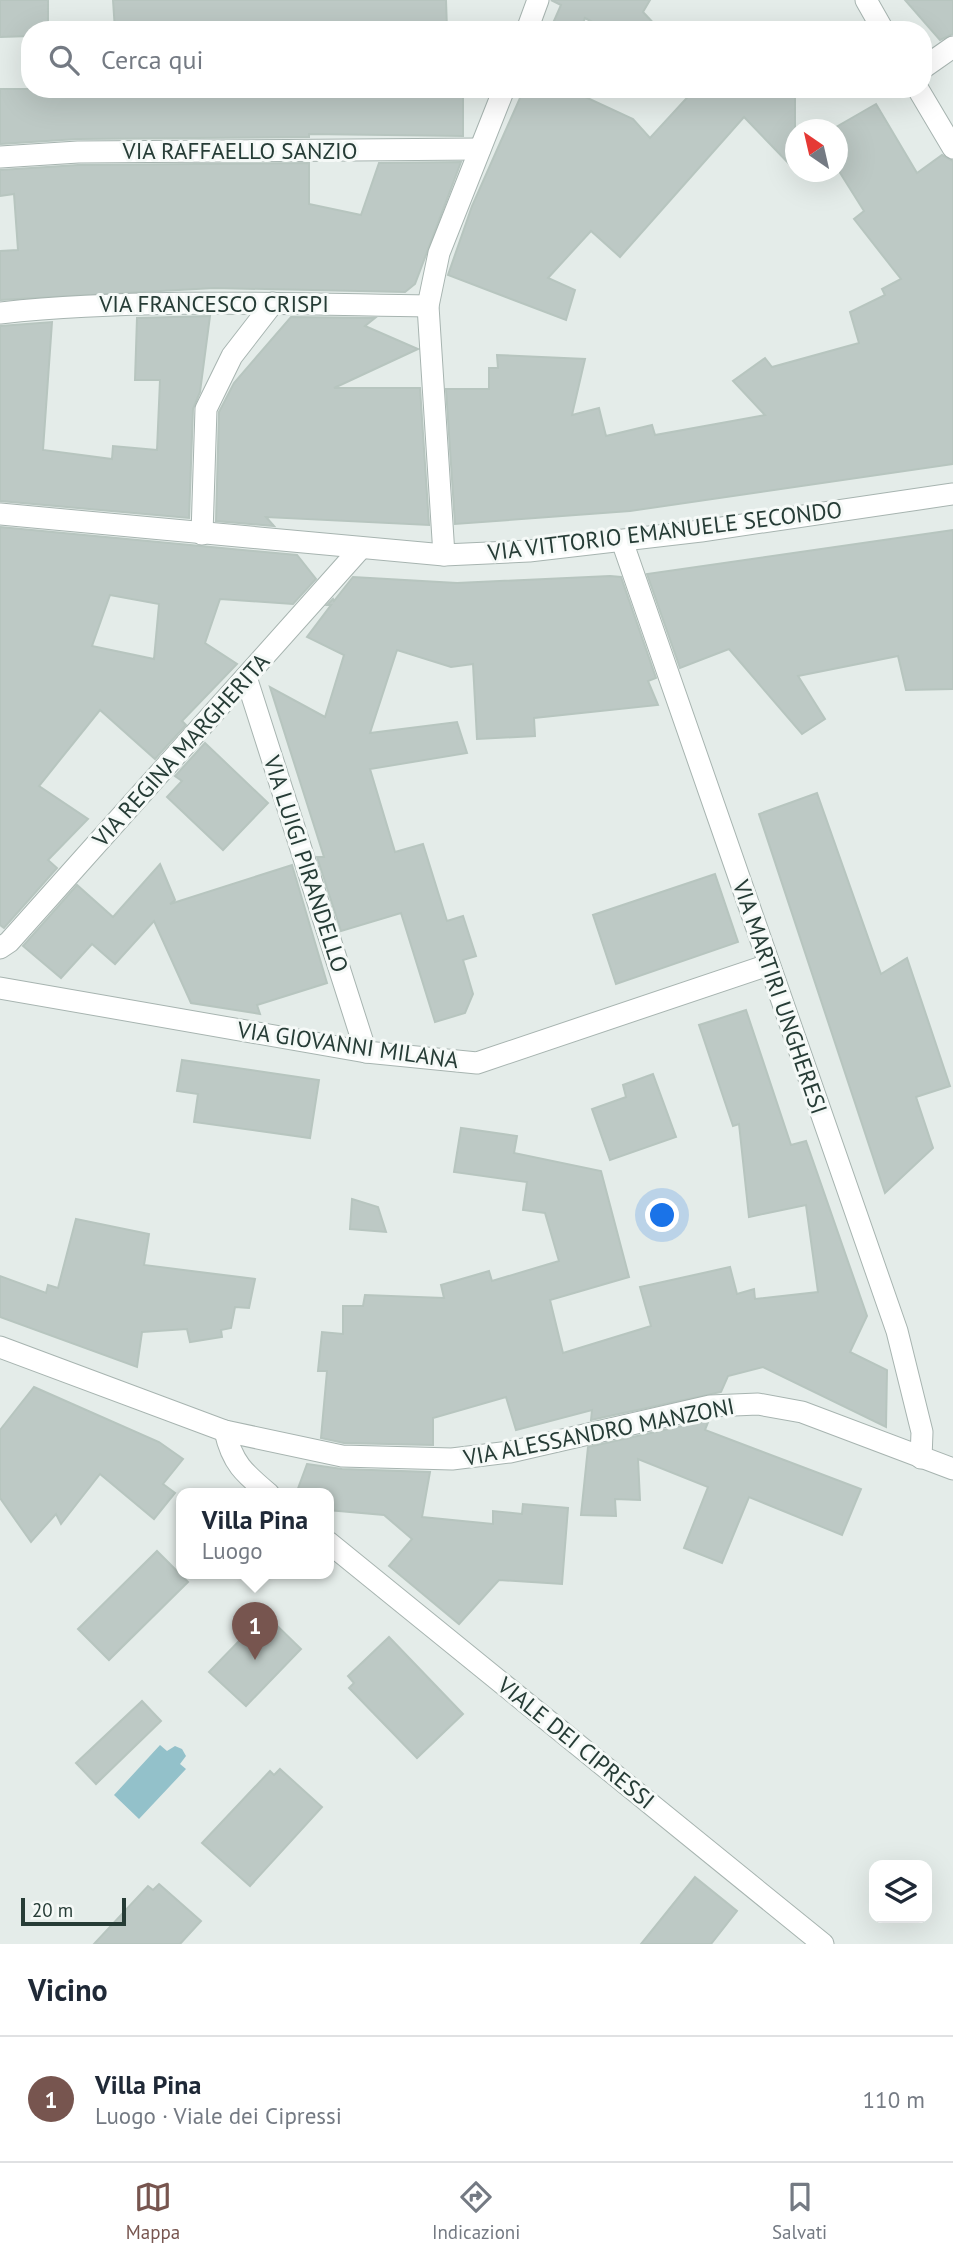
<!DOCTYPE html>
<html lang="it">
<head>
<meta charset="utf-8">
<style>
	:root { --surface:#fff; --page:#f2f2f3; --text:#1f2937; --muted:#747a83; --line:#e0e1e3; --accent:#77554f }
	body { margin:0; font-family:"PT Sans",sans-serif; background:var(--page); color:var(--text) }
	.controls { position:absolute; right:21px; bottom:21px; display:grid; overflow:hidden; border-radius:14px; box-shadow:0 7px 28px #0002 }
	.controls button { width:63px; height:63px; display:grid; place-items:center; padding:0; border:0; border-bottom:2px solid var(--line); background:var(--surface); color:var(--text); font:35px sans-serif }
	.compass { position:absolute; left:785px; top:119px; width:63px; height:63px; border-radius:50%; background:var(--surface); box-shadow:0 7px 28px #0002; rotate:326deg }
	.scale { position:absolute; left:21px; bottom:18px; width:105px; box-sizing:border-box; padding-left:7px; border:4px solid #263c36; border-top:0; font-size:19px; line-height:24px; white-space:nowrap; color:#263c36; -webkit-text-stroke:5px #f5f9f7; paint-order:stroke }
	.you { position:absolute; left:663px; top:1216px; width:24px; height:24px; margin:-18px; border:5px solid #fff; border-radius:50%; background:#1a73e8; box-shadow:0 0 0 10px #1a73e833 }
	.badge { display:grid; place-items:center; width:46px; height:46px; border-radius:50%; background:var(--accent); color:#fff; font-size:23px; font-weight:700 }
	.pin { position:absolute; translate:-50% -58px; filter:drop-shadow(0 2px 4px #0008) }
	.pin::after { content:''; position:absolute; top:37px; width:24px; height:21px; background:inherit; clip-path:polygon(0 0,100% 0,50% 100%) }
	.popup { position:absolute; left:176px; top:1488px; width:158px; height:91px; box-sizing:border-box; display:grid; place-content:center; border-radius:14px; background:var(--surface); filter:drop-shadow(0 2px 5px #0005); font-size:23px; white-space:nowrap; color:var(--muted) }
	.popup b { font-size:26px; color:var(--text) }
	.popup::after { content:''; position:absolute; left:50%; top:100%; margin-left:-14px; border:14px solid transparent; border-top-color:var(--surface) }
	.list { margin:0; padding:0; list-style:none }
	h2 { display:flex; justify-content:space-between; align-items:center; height:91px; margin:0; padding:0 28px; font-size:30px }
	h2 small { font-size:23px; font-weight:400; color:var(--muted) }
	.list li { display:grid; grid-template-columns:46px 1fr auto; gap:21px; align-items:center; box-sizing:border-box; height:126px; padding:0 28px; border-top:2px solid var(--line) }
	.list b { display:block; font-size:26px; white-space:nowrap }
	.list p { margin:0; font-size:23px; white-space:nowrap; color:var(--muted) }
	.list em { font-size:23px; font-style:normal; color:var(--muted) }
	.icon { flex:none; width:38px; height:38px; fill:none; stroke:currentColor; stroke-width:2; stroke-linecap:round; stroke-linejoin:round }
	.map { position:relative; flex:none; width:953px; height:1944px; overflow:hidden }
	.search { position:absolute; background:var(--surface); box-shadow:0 7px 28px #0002; left:21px; right:21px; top:21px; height:77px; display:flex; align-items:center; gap:18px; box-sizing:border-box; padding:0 24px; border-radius:28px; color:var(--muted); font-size:26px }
	.sheet { height:217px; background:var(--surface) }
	nav { display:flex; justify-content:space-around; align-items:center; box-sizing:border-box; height:98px; border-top:2px solid var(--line); background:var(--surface); font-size:19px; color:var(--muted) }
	nav a { display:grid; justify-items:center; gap:4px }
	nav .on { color:var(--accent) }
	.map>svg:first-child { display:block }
</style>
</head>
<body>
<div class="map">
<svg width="953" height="1944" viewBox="0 0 953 1944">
	<rect width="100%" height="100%" fill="#e4ece9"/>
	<path fill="#93c1ca" d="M 160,1745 L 167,1751 L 175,1746 L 182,1749 L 186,1756 L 180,1764 L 186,1769 L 139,1819 L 114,1795 Z"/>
	<g fill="#bdc9c5" stroke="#b7c5bf" stroke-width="2" fill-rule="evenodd">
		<path d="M 0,0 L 48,0 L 48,30 L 30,30 L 30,36 L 0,37 Z"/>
		<path d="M 113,0 L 446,0 L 447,30 L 115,30 Z"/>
		<path d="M 551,0 L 650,0 L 643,12 L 660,30 L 623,30 L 616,23 L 613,30 L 607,30 L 585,18 L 580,30 L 550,30 L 561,5 Z"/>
		<path d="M 905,0 L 953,0 L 953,34 L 940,40 Z"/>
		<path d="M 0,89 L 463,89 L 463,136 L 309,134 L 309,137 L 78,139 L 0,144 Z"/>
		<path d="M 524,89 L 586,89 L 583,96 L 633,119 L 650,138 L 695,89 L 795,89 L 795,170 L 744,117 L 620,257 L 591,231 L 548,278 L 575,290 L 566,320 L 448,275 L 472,206 Z"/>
		<path d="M 876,104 L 917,173 L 942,155 L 953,161 L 953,464 L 630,511 L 455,524 L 446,389 L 489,389 L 489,368 L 498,368 L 497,355 L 585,359 L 572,415 L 599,408 L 606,436 L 652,425 L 655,435 L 765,415 L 733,381 L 765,358 L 772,367 L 859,343 L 850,312 L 885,295 L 882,289 L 901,279 L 854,219 L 864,211 L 837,168 L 837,130 L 831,130 Z"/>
		<path d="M 461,162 L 415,284 L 405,292 L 214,288 L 0,300 L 0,251 L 18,250 L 14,194 L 0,196 L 0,170 L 78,165 L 309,163 L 309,204 L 361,215 L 379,163 Z"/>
		<path d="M 210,316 L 200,392 L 193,409 L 189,518 L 0,501 L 0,326 L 52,322 L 43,450 L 112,459 L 113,446 L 157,450 L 160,380 L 135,380 L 137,318 Z"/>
		<path d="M 291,317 L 375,318 L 365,326 L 418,349 L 334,388 L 420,388 L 429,525 L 266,517 L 274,526 L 216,521 L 219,412 L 234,383 Z"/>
		<path d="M 0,527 L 297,555 L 316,579 L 293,604 L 220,599 L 205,643 L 237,664 L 182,721 L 186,725 L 155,759 L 100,710 L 39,786 L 88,819 L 48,860 L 57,868 L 4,928 L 0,925 ZM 110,595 L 159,604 L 154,659 L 92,646 Z"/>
		<path d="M 953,530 L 953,689 L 906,690 L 898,656 L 798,676 L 825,719 L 802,734 L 729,649 L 680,668 L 647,574 Z"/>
		<path d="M 610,576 L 621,577 L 656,678 L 648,681 L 658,705 L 534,718 L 535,736 L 477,739 L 473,664 L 451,667 L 397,650 L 370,733 L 457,722 L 467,753 L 370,769 L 395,852 L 423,844 L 447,921 L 463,916 L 476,956 L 463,960 L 473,994 L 465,1013 L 435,1022 L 401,913 L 341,931 L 317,857 L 324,857 L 270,687 L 325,717 L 344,655 L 307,637 L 331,605 L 327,605 L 333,599 L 334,601 L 353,577 L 457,583 Z"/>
		<path d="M 205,743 L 268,803 L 223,850 L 167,797 L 182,781 L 175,776 Z"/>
		<path d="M 817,793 L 881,974 L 907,958 L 950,1086 L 916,1097 L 933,1148 L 885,1193 L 759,814 Z"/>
		<path d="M 160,864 L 175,900 L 170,904 L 292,865 L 327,983 L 257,1005 L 260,1014 L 191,1003 L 154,921 L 115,964 L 92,944 L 61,978 L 23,946 L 77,885 L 113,917 Z"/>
		<path d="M 715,874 L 738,942 L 616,984 L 593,915 Z"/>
		<path d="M 746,1010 L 791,1145 L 806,1141 L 867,1316 L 850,1352 L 887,1370 L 886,1427 L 763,1367 L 728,1376 L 721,1392 L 591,1420 L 592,1410 L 516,1430 L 506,1397 L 433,1418 L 433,1445 L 344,1443 L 321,1438 L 327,1371 L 318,1371 L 322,1332 L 343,1334 L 343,1306 L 363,1306 L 365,1295 L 444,1298 L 441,1285 L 489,1271 L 492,1281 L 559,1261 L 545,1213 L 523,1210 L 527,1182 L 454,1172 L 461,1128 L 517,1136 L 514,1153 L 601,1171 L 629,1277 L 550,1300 L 563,1353 L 651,1326 L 640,1287 L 730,1267 L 737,1294 L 754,1289 L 755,1299 L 818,1292 L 806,1205 L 749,1217 L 739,1124 L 733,1126 L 699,1025 Z"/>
		<path d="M 182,1060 L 319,1080 L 310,1138 L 194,1122 L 198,1094 L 177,1091 Z"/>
		<path d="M 653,1074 L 676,1137 L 610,1160 L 592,1109 L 626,1097 L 623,1085 Z"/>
		<path d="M 352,1199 L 378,1207 L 386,1232 L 350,1229 Z"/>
		<path d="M 76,1219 L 149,1234 L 144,1265 L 255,1279 L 249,1308 L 235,1307 L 231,1328 L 221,1330 L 222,1337 L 190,1342 L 187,1329 L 142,1332 L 137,1367 L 0,1317 L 0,1276 L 46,1293 L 48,1285 L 58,1288 Z"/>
		<path d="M 34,1387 L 159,1442 L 183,1459 L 163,1484 L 175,1493 L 154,1519 L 100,1474 L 61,1524 L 56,1514 L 31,1542 L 0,1498 L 0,1430 Z"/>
		<path d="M 709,1420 L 705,1430 L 861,1489 L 842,1535 L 749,1497 L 722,1563 L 684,1548 L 708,1487 L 638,1459 L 640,1500 L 615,1499 L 616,1516 L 581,1515 L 588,1447 Z"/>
		<path d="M 307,1464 L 342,1469 L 430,1472 L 422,1517 L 493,1524 L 493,1511 L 522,1514 L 523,1504 L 568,1508 L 562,1584 L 499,1580 L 459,1624 L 389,1566 L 412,1539 L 384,1515 L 328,1510 L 328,1494 L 296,1494 Z"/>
		<path d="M 157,1551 L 188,1582 L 109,1660 L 78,1629 Z"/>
		<path d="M 265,1614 L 301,1649 L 246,1706 L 209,1672 Z"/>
		<path d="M 389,1637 L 463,1714 L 417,1758 L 349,1688 L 354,1683 L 348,1676 Z"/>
		<path d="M 142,1701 L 161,1721 L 96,1784 L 76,1763 Z"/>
		<path d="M 280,1769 L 322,1807 L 250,1886 L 202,1843 L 270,1771 L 274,1775 Z"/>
		<path d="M 695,1877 L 737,1911 L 711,1944 L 641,1944 Z"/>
		<path d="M 159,1884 L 201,1921 L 180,1944 L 94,1944 L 148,1886 L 153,1890 Z"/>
	</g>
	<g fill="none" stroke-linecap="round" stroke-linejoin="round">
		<defs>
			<g id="minor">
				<path d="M 866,0 L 883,30"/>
				<path d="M 527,30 L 538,0"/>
				<path d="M 923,68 L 953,47"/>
				<path d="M 918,89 L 953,148"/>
				<path d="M 0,157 L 78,152 L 480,149"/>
				<path d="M 0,313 C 143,298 285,304 428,306"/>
				<path d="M 0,514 L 444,555 L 529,551 L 701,531 L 953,494"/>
				<path d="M 202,534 L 206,409 L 232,356 L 273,303"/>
				<path d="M 622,541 L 897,1331 L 922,1432 L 921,1458"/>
				<path d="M 444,555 L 428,306 L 439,253 L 504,89"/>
				<path d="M 246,677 L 366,1052"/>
				<path d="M 0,948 L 9,942 L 360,549"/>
				<path d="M 0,988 L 366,1052 L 477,1063 L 768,965"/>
				<path d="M 0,1347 L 225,1431 L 342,1456 L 452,1459 L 510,1452 L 710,1406 L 758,1404 L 802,1412 L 953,1469"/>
				<path d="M 225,1431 C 232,1463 244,1473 269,1494"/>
				<path d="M 328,1542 L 823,1944"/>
			</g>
		</defs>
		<use href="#minor" stroke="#a7b4b0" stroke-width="23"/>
		<use href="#minor" stroke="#fff" stroke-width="21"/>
	</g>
	<g text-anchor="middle" stroke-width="6" stroke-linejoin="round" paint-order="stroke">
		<g font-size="23" fill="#263c36" stroke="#f5f9f7">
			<text x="240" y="159">VIA RAFFAELLO SANZIO</text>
			<text x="214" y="312">VIA FRANCESCO CRISPI</text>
			<text transform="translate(665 531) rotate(-7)" y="8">VIA VITTORIO EMANUELE SECONDO</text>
			<text transform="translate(181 750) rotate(-48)" y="8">VIA REGINA MARGHERITA</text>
			<text transform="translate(306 864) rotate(72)" y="8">VIA LUIGI PIRANDELLO</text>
			<text transform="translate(780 997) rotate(71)" y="8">VIA MARTIRI UNGHERESI</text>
			<text transform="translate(348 1045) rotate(8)" y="8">VIA GIOVANNI MILANA</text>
			<text transform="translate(599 1432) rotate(-11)" y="8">VIA ALESSANDRO MANZONI</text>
			<text transform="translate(576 1743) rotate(39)" y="8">VIALE DEI CIPRESSI</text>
		</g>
	</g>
</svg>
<div class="controls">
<button><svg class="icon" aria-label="layers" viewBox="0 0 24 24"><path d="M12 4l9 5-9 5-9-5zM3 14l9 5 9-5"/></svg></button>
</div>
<svg class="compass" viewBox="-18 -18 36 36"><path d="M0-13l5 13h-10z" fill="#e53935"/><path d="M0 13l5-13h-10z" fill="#747a83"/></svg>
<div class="scale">20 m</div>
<div class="you"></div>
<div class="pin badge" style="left:255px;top:1660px">1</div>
<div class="popup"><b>Villa Pina</b>Luogo</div>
<div class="search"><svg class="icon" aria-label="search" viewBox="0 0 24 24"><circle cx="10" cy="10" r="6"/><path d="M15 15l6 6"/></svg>Cerca qui</div>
</div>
<section class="sheet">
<h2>Vicino<small></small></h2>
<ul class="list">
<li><span class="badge">1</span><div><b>Villa Pina</b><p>Luogo · Viale dei Cipressi</p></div><em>110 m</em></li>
</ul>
</section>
<nav>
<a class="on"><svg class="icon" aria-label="map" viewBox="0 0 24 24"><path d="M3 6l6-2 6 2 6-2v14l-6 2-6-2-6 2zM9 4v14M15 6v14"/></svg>Mappa</a>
<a><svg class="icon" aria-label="directions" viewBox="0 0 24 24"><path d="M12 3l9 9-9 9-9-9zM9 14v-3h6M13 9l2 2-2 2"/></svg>Indicazioni</a>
<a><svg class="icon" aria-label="saved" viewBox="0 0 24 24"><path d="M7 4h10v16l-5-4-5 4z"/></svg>Salvati</a>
</nav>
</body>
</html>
